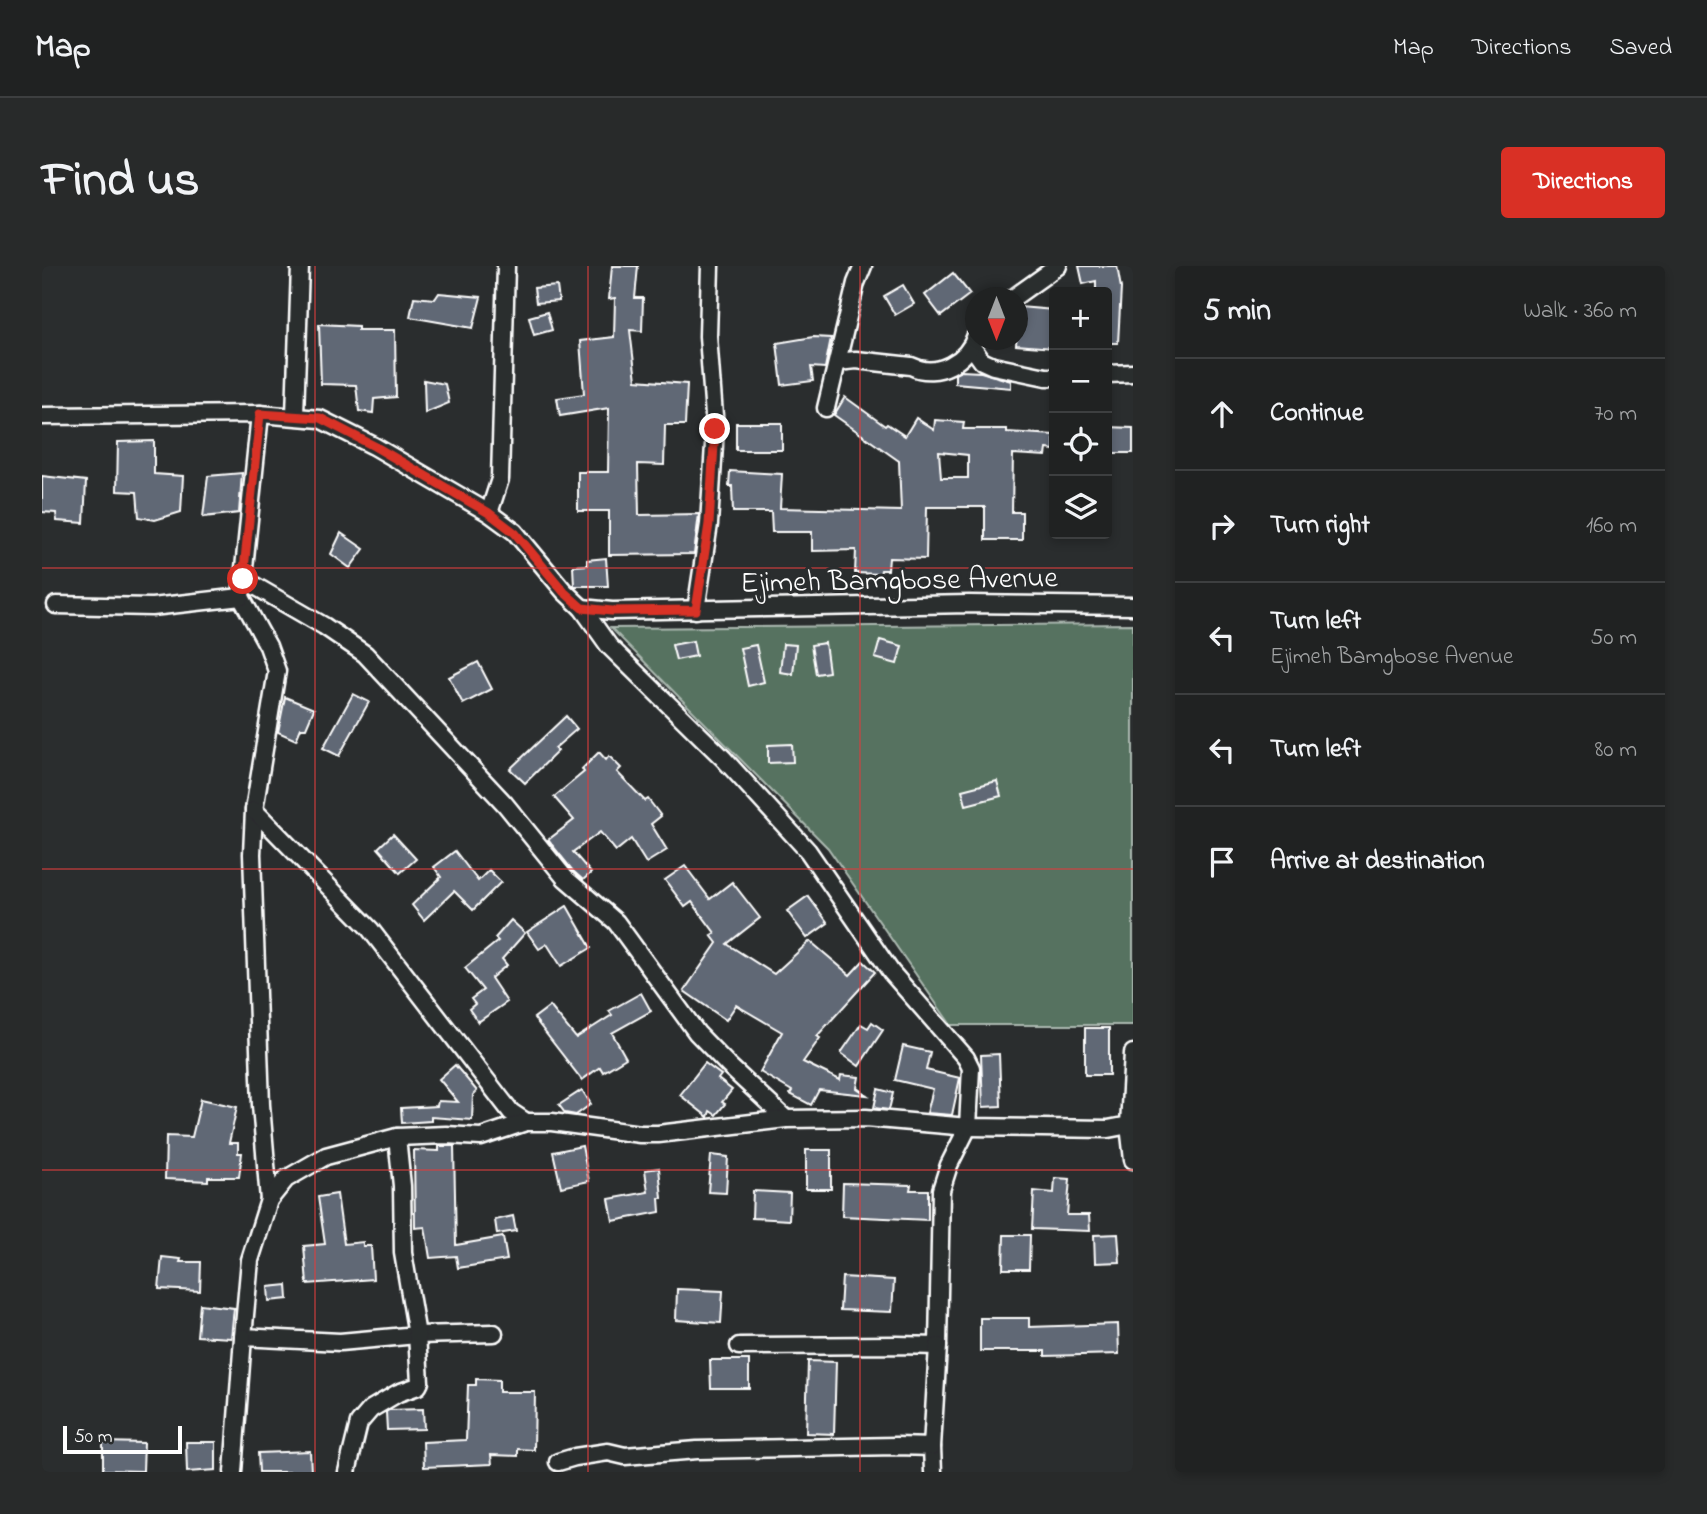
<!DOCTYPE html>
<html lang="en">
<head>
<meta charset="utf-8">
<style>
	:root { --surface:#202222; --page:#282a2a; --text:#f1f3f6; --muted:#a2a4a5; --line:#3d3f40; --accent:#d93025 }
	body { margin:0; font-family:"Indie Flower",sans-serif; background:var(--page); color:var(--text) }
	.controls { position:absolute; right:21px; top:21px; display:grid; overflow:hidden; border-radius:7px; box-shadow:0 4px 10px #0003 }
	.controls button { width:63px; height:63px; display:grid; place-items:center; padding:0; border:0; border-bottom:2px solid var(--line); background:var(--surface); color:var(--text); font:35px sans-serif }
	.compass { position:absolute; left:923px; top:21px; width:63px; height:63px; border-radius:50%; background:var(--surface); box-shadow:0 4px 10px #0003; rotate:180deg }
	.scale { position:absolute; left:21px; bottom:18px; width:119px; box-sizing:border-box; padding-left:7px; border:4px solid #fff; border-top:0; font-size:19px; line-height:24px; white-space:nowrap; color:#fff; -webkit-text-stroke:5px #2a2d2e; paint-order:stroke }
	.stop { position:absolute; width:21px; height:21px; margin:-16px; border:5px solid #d93025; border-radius:50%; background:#fff }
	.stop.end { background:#d93025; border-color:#fff; box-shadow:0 2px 7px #0008 }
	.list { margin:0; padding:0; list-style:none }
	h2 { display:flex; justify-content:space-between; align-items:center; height:91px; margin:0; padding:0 28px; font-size:30px }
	h2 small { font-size:23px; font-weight:400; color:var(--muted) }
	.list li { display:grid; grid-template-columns:46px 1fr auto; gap:21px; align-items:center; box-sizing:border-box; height:112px; padding:0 28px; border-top:2px solid var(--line) }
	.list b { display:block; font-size:26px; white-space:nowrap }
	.list p { margin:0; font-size:23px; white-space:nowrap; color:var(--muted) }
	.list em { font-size:23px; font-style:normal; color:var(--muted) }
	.icon { flex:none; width:38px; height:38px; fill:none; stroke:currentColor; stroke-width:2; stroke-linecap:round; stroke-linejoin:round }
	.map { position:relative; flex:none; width:1091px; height:1206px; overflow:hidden; border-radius:7px }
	header { display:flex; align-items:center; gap:42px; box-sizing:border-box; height:98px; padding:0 35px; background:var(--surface); border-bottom:2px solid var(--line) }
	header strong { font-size:33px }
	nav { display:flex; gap:38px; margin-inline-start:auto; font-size:24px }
	.intro { display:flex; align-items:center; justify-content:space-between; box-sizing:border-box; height:168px; padding:0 42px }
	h1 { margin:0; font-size:49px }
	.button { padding:18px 32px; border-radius:7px; background:var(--accent); color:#fff; font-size:24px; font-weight:700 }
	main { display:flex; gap:42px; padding:0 42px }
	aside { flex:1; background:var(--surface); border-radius:7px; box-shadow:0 4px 10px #0003 }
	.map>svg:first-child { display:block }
</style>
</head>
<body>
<header>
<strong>Map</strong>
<nav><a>Map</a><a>Directions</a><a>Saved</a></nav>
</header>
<div class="intro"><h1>Find us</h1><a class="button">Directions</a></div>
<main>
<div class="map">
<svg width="1091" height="1206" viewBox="0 0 1091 1206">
	<rect width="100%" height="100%" fill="#2a2d2e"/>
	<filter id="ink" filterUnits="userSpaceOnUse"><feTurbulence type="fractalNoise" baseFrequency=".0143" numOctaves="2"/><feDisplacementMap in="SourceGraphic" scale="14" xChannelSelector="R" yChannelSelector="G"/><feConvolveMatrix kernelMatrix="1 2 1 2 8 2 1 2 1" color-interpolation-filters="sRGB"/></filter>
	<g filter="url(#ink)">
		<path fill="#577260" stroke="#abb8b0" stroke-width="2" d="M 1091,358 L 1091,759 L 909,759 L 786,582 L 569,362 Z"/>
		<g fill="#606775" stroke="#fff" stroke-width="2" fill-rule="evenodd">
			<path d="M 570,0 L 596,0 L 593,32 L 601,32 L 600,65 L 588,64 L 594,114 L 645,118 L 643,159 L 623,159 L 622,199 L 596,198 L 597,249 L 657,248 L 652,288 L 567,289 L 567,245 L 536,245 L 536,206 L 566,206 L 567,142 L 518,150 L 515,132 L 542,128 L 538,75 L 572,71 L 573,32 L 567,33 Z"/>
			<path d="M 1037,0 L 1075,0 L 1079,22 L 1076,77 L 1065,77 L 1065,26 L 1054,26 L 1054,15 L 1041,18 Z"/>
			<path d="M 911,7 L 928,28 L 899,50 L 883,29 Z"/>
			<path d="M 861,19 L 872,38 L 853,49 L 842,30 Z"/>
			<path d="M 515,20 L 517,35 L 494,37 L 492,22 Z"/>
			<path d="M 397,27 L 439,31 L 431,62 L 368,51 L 372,31 L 393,33 Z"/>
			<path d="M 977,41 L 1012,44 L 1012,82 L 974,79 Z"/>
			<path d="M 505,46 L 510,64 L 492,69 L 487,51 Z"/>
			<path d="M 277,58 L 316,60 L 316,64 L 353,64 L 354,131 L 332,133 L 331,147 L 317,145 L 314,119 L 279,118 Z"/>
			<path d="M 771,71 L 789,72 L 783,102 L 769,101 L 771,115 L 740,119 L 735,77 Z"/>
			<path d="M 919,105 L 939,106 L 969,115 L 969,122 L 913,117 L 913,108 Z"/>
			<path d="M 382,114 L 403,118 L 407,137 L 383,147 Z"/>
			<path d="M 803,131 L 843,160 L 845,158 L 863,170 L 874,152 L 892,164 L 893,154 L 922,156 L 921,163 L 965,163 L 965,166 L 1012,169 L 1012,184 L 1005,183 L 1004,190 L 971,188 L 970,246 L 980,246 L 980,274 L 943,274 L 943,241 L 885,241 L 884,293 L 847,292 L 846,304 L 839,304 L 838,308 L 813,307 L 814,284 L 770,285 L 770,266 L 730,266 L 729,246 L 691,246 L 690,220 L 687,220 L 688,205 L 740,208 L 738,242 L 859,245 L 857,195 L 792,149 ZM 897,186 L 926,189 L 926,212 L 899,212 Z"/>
			<rect x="694" y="157" width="46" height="27"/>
			<path d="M 1065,161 L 1091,162 L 1091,187 L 1065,187 Z"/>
			<path d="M 112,175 L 112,208 L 141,210 L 139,246 L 113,254 L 97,251 L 95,226 L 75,225 L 76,176 Z"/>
			<path d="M 200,207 L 197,247 L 161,251 L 166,210 Z"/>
			<path d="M 0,210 L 44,215 L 42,257 L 15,255 L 14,247 L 0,246 Z"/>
			<path d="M 299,267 L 322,283 L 308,302 L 289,288 Z"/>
			<path d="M 564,292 L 566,320 L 532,320 L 531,300 L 545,299 L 545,294 Z"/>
			<path d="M 838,374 L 860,380 L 855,398 L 833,392 Z"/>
			<path d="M 651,375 L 654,390 L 634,394 L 630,379 Z"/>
			<path d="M 783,377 L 787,406 L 774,408 L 769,379 Z"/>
			<path d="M 741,378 L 754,379 L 751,408 L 738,406 Z"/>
			<path d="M 714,379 L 722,416 L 706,420 L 698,382 Z"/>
			<path d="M 436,396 L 450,423 L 421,438 L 407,411 Z"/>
			<path d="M 311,428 L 327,436 L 297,490 L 281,482 Z"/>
			<path d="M 243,431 L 272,443 L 264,462 L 259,462 L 254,474 L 236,466 Z"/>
			<path d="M 524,450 L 535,463 L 513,482 L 516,485 L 483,517 L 468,503 Z"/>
			<path d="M 750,478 L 751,496 L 726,497 L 726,479 Z"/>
			<path d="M 557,486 L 564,494 L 567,490 L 579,502 L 575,506 L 603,535 L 606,533 L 619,550 L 609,558 L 625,584 L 604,597 L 589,573 L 574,585 L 558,566 L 531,586 L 549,607 L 541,614 L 531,605 L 506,574 L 532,554 L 512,531 L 542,506 L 540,503 Z"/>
			<path d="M 955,515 L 959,530 L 924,539 L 920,524 Z"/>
			<path d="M 351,568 L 374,593 L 358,607 L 336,582 Z"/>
			<path d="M 413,585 L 436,615 L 447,604 L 459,616 L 431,644 L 412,625 L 382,654 L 370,639 L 399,611 L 392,601 Z"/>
			<path d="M 643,600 L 668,633 L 690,616 L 718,652 L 685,678 L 732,708 L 768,675 L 808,709 L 821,695 L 833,706 L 775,770 L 778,772 L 761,796 L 798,814 L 799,809 L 817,811 L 815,822 L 825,829 L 777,824 L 769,839 L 748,828 L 750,825 L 718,806 L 740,766 L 694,739 L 684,754 L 642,725 L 675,677 L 669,669 L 673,667 L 650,636 L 643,641 L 623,614 Z"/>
			<path d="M 766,630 L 786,657 L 765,672 L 745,645 Z"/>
			<path d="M 525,640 L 549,682 L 519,700 L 505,678 L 497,683 L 485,666 Z"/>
			<path d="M 469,654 L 483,667 L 460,693 L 465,699 L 449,712 L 465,736 L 436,756 L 427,743 L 433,738 L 429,733 L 441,724 L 423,702 L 456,675 L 453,672 Z"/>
			<path d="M 599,727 L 609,745 L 570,767 L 584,792 L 561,806 L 558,801 L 540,814 L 492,752 L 508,740 L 534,772 L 570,749 L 567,745 Z"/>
			<path d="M 830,756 L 841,764 L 817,800 L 799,787 L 819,758 L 826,762 Z"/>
			<rect x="1043" y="762" width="24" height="47"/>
			<path d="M 861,780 L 888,786 L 884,804 L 918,812 L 910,849 L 885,847 L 891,823 L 853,814 Z"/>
			<path d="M 957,788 L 959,840 L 941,841 L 939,789 Z"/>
			<path d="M 663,797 L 679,809 L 676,813 L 690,824 L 680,836 L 683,838 L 674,849 L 668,845 L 666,851 L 638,829 Z"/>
			<path d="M 413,799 L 435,825 L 431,829 L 430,854 L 389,851 L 389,855 L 360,857 L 359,842 L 395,840 L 396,835 L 416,836 L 397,813 Z"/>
			<path d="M 836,823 L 851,827 L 847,844 L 832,842 Z"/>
			<path d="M 540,824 L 549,838 L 534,849 L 523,847 L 517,839 Z"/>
			<path d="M 159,833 L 195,841 L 187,877 L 196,877 L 196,887 L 200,887 L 197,911 L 166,911 L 166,915 L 123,913 L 124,870 L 150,871 Z"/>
			<path d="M 397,880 L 412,880 L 414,979 L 461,971 L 465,994 L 416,1002 L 414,990 L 388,992 L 383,961 L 373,962 L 372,884 L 397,885 Z"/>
			<path d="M 540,880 L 547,915 L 519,921 L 511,886 Z"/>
			<rect x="764" y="884" width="25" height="39"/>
			<path d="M 669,889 L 686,891 L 684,927 L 666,926 Z"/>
			<path d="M 617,902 L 620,932 L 617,932 L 618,946 L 571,955 L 567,933 L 606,926 L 603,904 Z"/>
			<path d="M 1013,912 L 1028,913 L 1025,949 L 1047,949 L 1048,965 L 990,963 L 992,925 L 1012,927 Z"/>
			<path d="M 801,917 L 869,919 L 868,924 L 886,924 L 886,954 L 800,950 Z"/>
			<path d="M 711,925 L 748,927 L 747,954 L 710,952 Z"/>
			<path d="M 295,928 L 302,978 L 321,976 L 321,980 L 329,980 L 331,1013 L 265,1018 L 262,980 L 283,978 L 276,931 Z"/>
			<path d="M 471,950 L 474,965 L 455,968 L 453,954 Z"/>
			<path d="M 1076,968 L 1078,996 L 1053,997 L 1052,969 Z"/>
			<path d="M 962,969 L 988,969 L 987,1003 L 961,1003 Z"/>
			<path d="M 120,991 L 139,993 L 138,996 L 159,996 L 158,1025 L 117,1023 Z"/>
			<path d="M 800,1011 L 852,1014 L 850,1046 L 798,1044 Z"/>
			<path d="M 245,1019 L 246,1033 L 227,1035 L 226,1021 Z"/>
			<path d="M 635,1023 L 681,1025 L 679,1057 L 634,1054 Z"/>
			<path d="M 158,1038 L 192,1042 L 189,1072 L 155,1070 Z"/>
			<path d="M 938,1052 L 987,1052 L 987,1061 L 1076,1058 L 1077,1088 L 1003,1090 L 1003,1085 L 938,1085 Z"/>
			<path d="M 668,1094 L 707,1094 L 707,1122 L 669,1122 Z"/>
			<path d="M 766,1095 L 794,1096 L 792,1168 L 764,1167 Z"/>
			<path d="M 434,1113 L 457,1114 L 457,1126 L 493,1126 L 492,1184 L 476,1183 L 476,1190 L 449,1189 L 450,1198 L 382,1201 L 381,1176 L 424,1174 L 426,1119 L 434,1119 Z"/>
			<path d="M 381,1143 L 382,1163 L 345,1164 L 344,1146 L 347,1144 Z"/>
			<path d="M 61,1176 L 102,1177 L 101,1205 L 61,1204 Z"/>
			<path d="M 144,1176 L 174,1176 L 174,1204 L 145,1206 Z"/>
			<path d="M 268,1185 L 269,1206 L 217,1206 L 216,1187 Z"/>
		</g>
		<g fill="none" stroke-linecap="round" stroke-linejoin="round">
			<defs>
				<g id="street">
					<path d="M 971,32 L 1016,0"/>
					<path d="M 930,81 L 940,95 L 951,100 L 1004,111 L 1012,111"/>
					<path d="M 796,96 L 814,94 L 869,100 C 895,113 926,95 934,69"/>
					<path d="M 1065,108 L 1091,107"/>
					<path d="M 784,142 L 814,17 L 821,0"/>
					<path d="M 253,149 L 258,0"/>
					<path d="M 0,150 L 218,148 L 278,153 L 332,180 L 447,247 L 473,266 L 522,325 L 540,342 L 567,380 L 681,492 L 766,585 L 849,706 L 924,792 L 929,802 L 926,861 L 907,899 L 899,924 L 896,1080 L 855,1079 L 697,1080"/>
					<path d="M 447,247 L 458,213 L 464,0"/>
					<path d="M 201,313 L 282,360 L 323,388 L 463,538 L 523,612 L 574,656 L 655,767 L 687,800 L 744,853"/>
					<path d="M 199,331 L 226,380 L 235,405 L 212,544 L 210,588 L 219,839 L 227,934"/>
					<path d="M 14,339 L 110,341 L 199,331 L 218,148"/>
					<path d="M 540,342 L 570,345 L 927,338 L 1091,340"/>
					<path d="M 654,344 L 667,258 L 673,163 L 666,70 L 668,0"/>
					<path d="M 212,544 L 328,663 L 469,846 L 484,856"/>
					<path d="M 1087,859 L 1091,894"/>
					<path d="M 355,871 L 284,890 L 244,913 L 227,934 L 208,994 L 201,1071 L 298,1076 L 375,1069 L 452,1067"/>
					<path d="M 890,1181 L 891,1206"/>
					<path d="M 516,1196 L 533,1191 L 566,1186 L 583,1190 L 655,1184 L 854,1180 L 890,1181 L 896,1080"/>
					<path d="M 191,1206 L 201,1071"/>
					<path d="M 305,1206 L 317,1157 L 329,1143 L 356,1127 L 376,1120 L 378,1116 L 375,1069 L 361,987 L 360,920 L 355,871 L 404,869 L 439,871 L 484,856 L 510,856 L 598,868 L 616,868 L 744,853 L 824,852 L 926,861 L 1066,863 L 1087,859 L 1091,787"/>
				</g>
			</defs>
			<use href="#street" stroke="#fff" stroke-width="21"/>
			<use href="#street" stroke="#2a2d2e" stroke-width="16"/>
		</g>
	</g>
	<g fill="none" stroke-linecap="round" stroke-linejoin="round" filter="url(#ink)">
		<path stroke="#d93025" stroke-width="9" d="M 201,313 L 218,148 L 278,152 L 332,180 L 447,247 L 473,267 L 522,326 L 540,342 L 570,345 L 654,344 L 667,258 L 673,163"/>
	</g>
	<path fill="none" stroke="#da3e3e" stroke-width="2" stroke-opacity="0.55" d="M 273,0 L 273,1206M 546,0 L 546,1206M 818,0 L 818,1206M 0,302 L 1091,302M 0,603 L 1091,603M 0,904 L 1091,904"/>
	<g text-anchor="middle" stroke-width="6" stroke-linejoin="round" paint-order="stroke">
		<g font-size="30" fill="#fff" stroke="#2a2d2e">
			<text transform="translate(857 313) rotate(-1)" y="10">Ejimeh Bamgbose Avenue</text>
		</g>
	</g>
</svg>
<div class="controls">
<button>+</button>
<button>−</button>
<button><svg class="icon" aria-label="locate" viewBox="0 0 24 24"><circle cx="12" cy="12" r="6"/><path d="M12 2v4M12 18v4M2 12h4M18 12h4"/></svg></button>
<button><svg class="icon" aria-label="layers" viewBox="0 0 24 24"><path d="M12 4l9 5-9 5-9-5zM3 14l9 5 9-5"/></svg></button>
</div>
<svg class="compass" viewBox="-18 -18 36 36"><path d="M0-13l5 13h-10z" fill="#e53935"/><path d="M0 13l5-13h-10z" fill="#a2a4a5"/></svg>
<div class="scale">50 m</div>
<div class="stop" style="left:201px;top:313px"></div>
<div class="stop end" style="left:673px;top:163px"></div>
</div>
<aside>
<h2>5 min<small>Walk · 360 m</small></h2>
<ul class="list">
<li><svg class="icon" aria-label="ahead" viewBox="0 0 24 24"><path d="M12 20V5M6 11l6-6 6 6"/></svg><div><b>Continue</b></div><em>70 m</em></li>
<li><svg class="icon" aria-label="right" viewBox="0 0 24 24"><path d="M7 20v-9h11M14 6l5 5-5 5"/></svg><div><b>Turn right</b></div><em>160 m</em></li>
<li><svg class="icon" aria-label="left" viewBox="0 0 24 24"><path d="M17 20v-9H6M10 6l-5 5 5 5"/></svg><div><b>Turn left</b><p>Ejimeh Bamgbose Avenue</p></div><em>50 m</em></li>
<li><svg class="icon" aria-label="left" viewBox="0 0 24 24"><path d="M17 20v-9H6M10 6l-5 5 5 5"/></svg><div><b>Turn left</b></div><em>80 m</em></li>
<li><svg class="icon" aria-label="arrive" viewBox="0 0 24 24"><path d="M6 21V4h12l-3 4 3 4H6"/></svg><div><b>Arrive at destination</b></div></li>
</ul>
</aside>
</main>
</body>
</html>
